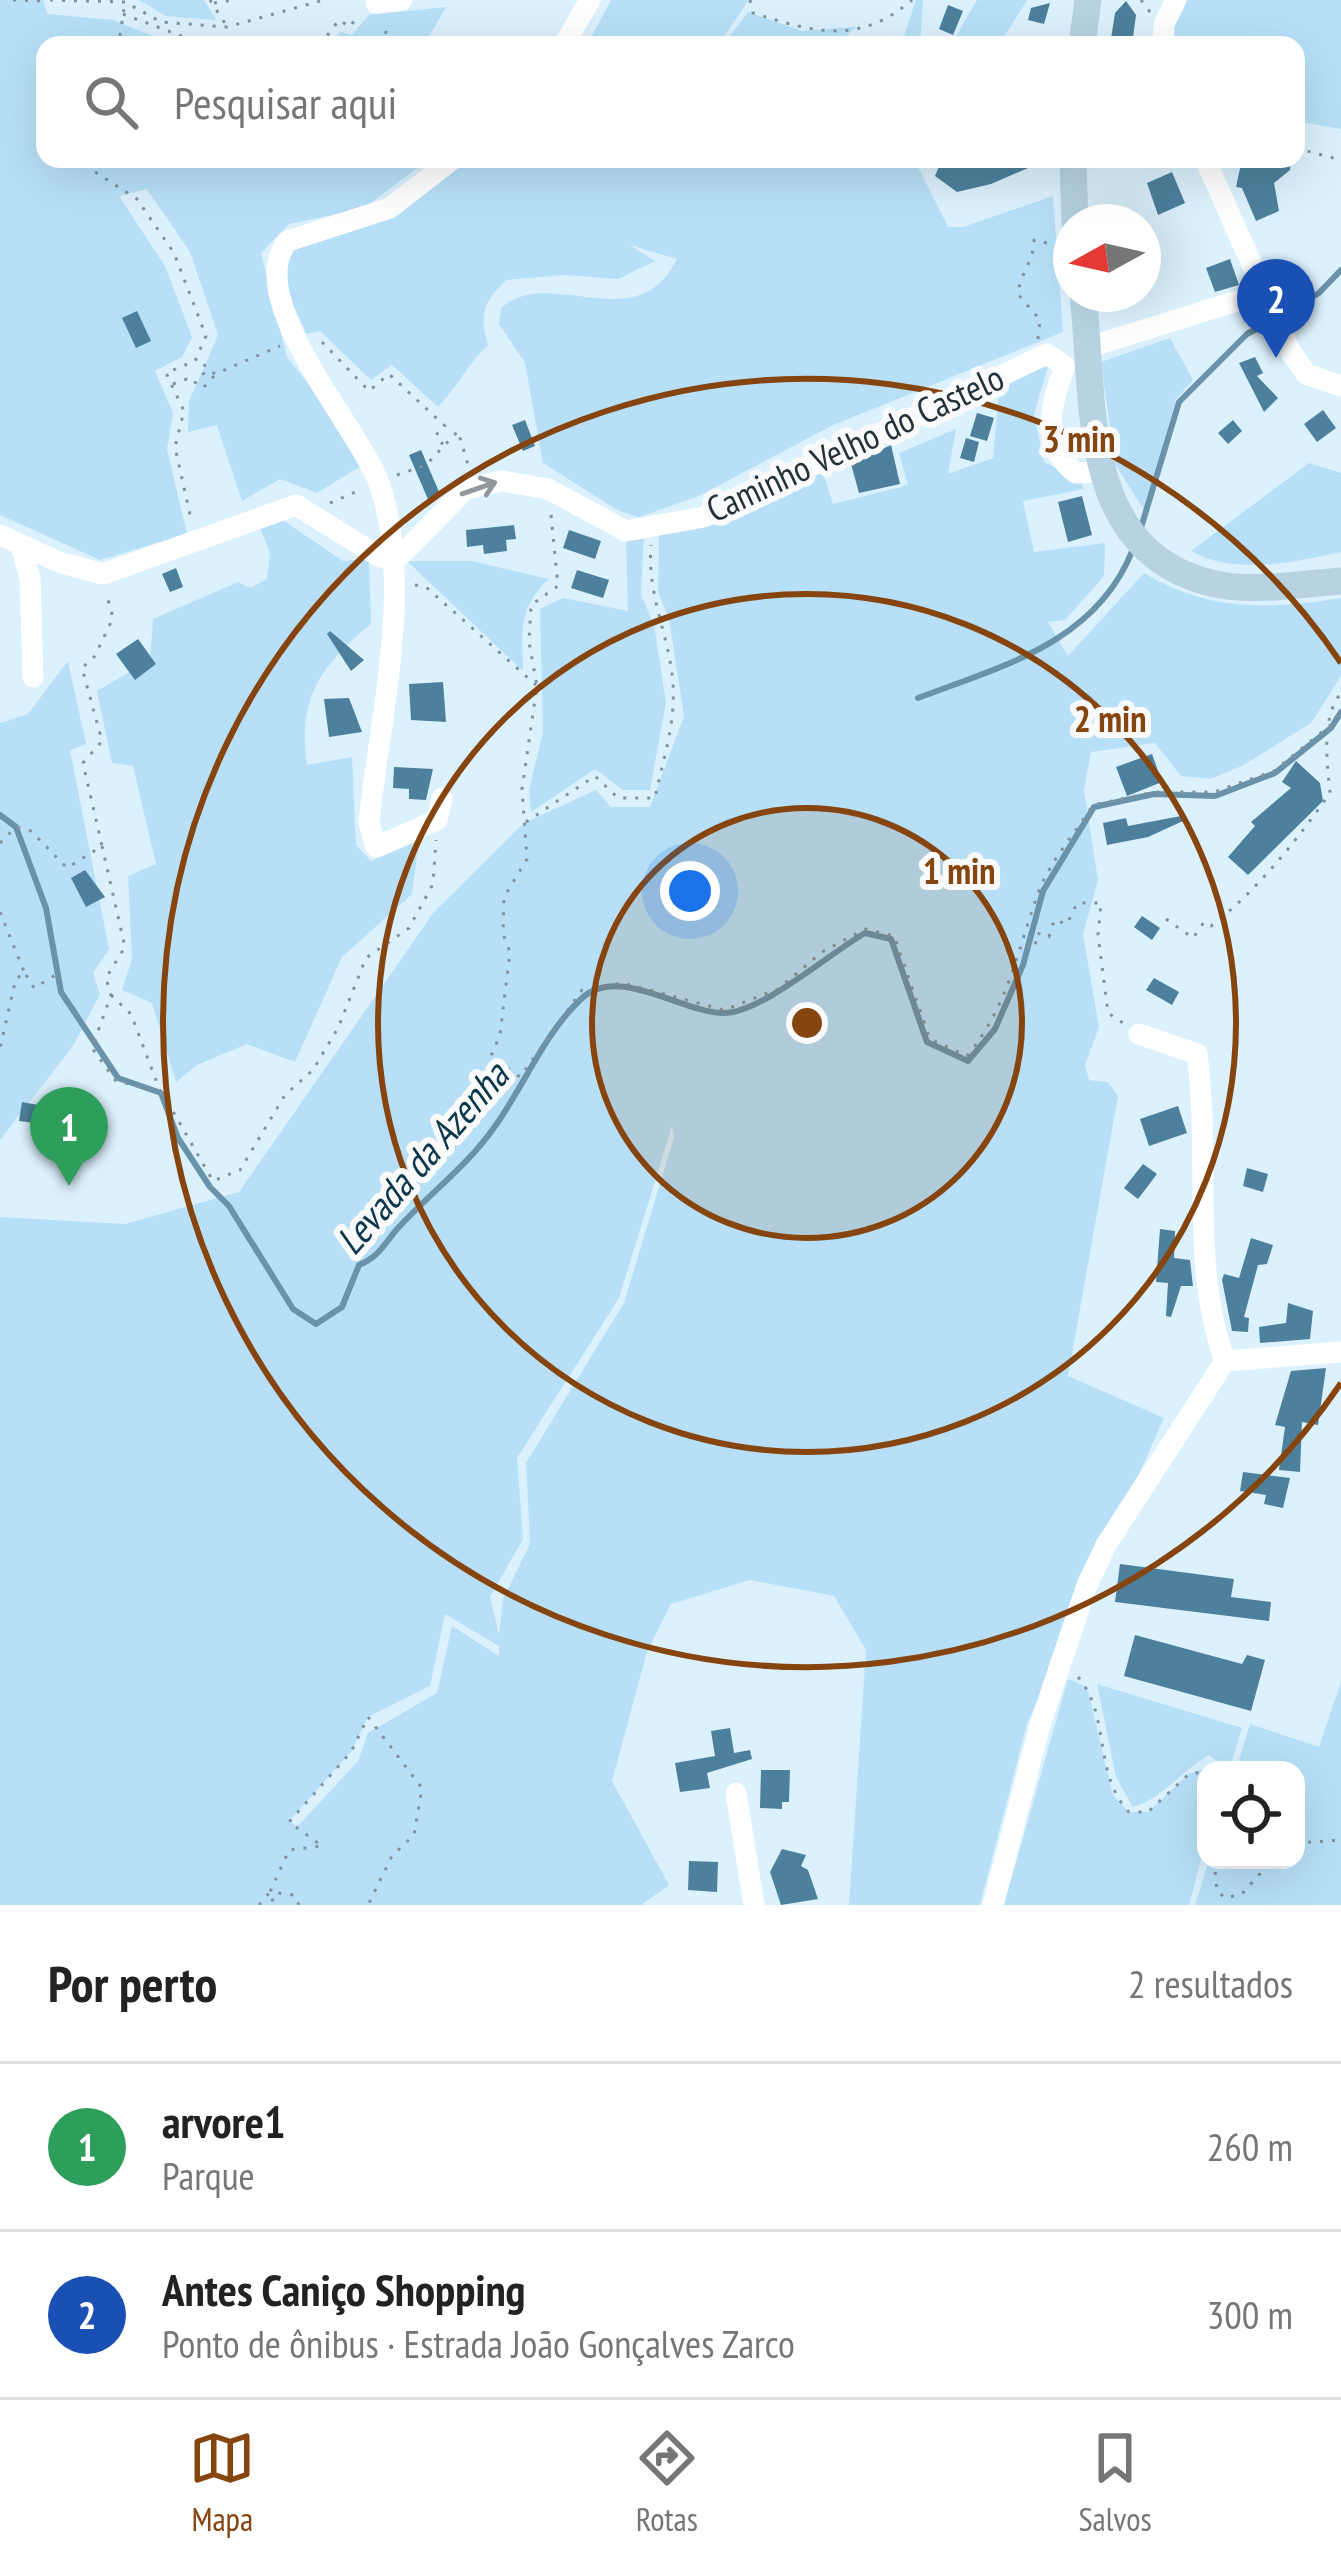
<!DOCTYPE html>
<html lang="pt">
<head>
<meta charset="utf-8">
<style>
	:root { --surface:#fff; --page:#f6f6f6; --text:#222; --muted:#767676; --line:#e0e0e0; --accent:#86450f }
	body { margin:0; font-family:"PT Sans Narrow",sans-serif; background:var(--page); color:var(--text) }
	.controls { position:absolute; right:36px; bottom:36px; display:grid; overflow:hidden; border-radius:24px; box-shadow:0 12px 48px #0002 }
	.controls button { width:108px; height:108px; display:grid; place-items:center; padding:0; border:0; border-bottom:3px solid var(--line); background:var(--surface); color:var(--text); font:60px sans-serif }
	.compass { position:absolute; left:1053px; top:204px; width:108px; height:108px; border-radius:50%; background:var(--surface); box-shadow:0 12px 48px #0002; rotate:262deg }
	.you { position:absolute; left:690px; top:891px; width:42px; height:42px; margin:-30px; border:9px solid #fff; border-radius:50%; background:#1a73e8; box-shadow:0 0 0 18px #1a73e833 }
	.badge { display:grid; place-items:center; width:78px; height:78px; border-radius:50%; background:var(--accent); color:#fff; font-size:39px; font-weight:700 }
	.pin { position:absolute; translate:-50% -99px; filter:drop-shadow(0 3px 6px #0008) }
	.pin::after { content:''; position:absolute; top:63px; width:42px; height:36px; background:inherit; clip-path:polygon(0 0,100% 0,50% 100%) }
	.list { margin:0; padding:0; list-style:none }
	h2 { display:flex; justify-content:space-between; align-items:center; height:156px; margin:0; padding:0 48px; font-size:51px }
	h2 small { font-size:39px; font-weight:400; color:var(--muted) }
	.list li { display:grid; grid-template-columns:78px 1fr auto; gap:36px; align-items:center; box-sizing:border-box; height:168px; padding:0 48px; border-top:3px solid var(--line) }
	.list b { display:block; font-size:45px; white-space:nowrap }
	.list p { margin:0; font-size:39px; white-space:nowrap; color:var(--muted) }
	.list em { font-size:39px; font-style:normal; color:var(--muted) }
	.icon { flex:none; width:66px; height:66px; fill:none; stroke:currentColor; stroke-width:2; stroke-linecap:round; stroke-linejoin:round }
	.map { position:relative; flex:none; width:1341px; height:1905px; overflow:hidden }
	.search { position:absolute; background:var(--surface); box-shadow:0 12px 48px #0002; left:36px; right:36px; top:36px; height:132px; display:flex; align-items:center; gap:30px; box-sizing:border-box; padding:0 42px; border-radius:24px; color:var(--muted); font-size:45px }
	.sheet { height:492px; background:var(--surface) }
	nav { display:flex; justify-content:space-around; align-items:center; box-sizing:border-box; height:168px; border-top:3px solid var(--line); background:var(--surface); font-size:33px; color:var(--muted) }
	nav a { display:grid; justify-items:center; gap:6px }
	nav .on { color:var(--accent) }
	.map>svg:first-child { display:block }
</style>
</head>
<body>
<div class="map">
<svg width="1341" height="1905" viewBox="0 0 1341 1905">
	<rect width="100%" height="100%" fill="#dbf1fd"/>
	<g fill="#b7e0f8" fill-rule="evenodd">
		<path d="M 0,0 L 43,0 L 48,14 L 113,20 L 175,45 L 45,45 L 45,159 L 429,159 L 363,209 L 289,224 L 261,253 L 287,357 L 327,408 L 361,466 L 317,493 L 280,479 L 242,501 L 217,425 L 188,432 L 189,401 L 218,335 L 190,252 L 147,189 L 119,196 L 165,266 L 192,337 L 182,357 L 155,371 L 173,413 L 167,449 L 187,534 L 100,560 L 0,515 Z"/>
		<path d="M 139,0 L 204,0 L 216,20 L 166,16 Z"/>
		<path d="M 611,0 L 749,0 L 718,45 L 587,45 Z"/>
		<path d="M 916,0 L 923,0 L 920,45 L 901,45 Z"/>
		<path d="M 977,0 L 1027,0 L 999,45 L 951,45 Z"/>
		<path d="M 1185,0 L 1341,0 L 1341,129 L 1296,121 L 1296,45 L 1175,45 L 1172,29 Z"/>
		<path d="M 446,7 L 424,45 L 326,45 L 341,32 L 352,35 L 369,15 Z"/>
		<path d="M 748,12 L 802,31 L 856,27 L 837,45 L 723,45 Z"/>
		<path d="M 467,159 L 923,159 L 918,167 L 948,227 L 963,227 L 1053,196 L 1063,332 L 831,426 L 699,496 L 639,517 L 619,511 L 543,463 L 525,363 L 499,324 L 501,308 C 550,264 637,341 677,259 L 630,245 L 655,261 L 618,279 L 564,275 L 506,280 C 483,303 479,314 488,345 C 467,365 458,386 438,407 L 392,365 L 371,380 L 320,331 L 306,334 C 297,306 272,278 291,249 L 391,217 Z"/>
		<path d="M 1170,338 L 1193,380 L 1176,399 L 1144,510 L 1115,464 L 1101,362 Z"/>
		<path d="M 1049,364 L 1034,414 L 1044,462 L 1080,480 L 1084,489 L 1023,501 L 1034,552 L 1105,543 L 1104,576 L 1065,620 L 1048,622 L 1068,656 L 1144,573 C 1206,611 1271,610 1341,598 L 1341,676 L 1311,723 L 1242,766 L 1210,779 L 1181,776 L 1155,743 L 1091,752 L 1084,790 L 1098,880 L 1083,934 L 1099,1027 L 1085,1065 L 1089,1080 L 1108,1082 L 1118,1096 L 1068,1376 L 1164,1418 L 1027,1724 L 980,1905 L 849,1905 L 866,1650 L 834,1596 L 750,1580 L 671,1604 L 647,1652 L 612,1781 L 669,1885 L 641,1905 L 0,1905 L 0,1217 L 125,1224 L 239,1192 L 434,912 L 524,823 L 596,790 L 611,807 L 650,807 L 684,716 L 669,619 L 658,592 L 659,534 L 822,469 L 833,504 L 908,485 L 899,453 L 956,429 L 948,474 L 993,458 L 1000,383 ZM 672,1126 L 674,1137 L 624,1303 L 526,1463 L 530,1544 L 503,1599 L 499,1635 L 490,1597 L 523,1539 L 517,1458 L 619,1298 ZM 445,1614 L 499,1646 L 499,1656 L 452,1626 L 437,1693 L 368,1733 L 358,1761 L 297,1827 L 289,1821 L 351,1752 L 368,1717 L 430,1686 Z"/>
		<path d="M 1309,463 L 1341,473 L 1341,552 C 1295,562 1234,576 1191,551 Z"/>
		<path d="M 281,519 L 343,561 L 369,559 L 371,624 C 321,665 297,698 307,765 L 352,757 L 356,845 L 371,861 L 419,841 L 412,894 L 342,957 L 295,1062 L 247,1044 L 197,1065 L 176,1082 L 152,1003 L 122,990 L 132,959 L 128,876 L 156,864 L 133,766 L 112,763 L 97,691 L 150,660 L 153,619 L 238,582 L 251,588 L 267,579 L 270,553 L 260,528 Z"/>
		<path d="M 644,534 L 641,595 L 654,625 L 666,702 L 650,790 L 623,790 L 595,769 L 531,812 L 529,790 L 543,732 L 540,609 L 563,598 L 628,611 L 626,540 Z"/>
		<path d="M 407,561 L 472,561 L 549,579 C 518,607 522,632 523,671 Z"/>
		<path d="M 68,661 L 86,744 L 70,750 L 109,949 L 93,973 L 100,994 L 73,1046 L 0,1140 L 0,723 L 28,714 Z"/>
		<path d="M 1068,1679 L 1087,1687 L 1113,1795 L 1129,1812 L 1148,1812 L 1189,1774 L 1210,1767 L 1213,1770 L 1206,1770 L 1206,1841 L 1189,1905 L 1004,1905 Z"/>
		<path d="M 1341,1682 L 1341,1905 L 1195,1905 L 1209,1860 L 1296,1860 L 1296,1770 L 1236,1770 L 1250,1724 L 1319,1747 Z"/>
		<path d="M 1097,1684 L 1242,1728 L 1229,1770 L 1209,1755 C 1183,1769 1161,1800 1133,1807 L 1116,1777 Z"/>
	</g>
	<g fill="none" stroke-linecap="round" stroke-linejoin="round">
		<g stroke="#6a93ab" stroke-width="6">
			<path d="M 1281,315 L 1319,293 L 1341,270"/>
			<path d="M 1140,531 L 1179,402 L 1247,334 L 1269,322"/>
			<path d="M 918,698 C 1003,666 1097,642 1133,549"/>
			<path d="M 0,815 L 16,827 L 46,908 L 61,992 L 118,1078 L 161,1093 L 178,1138 L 210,1187 L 229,1206 L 293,1309 L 316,1324 L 342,1307 L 359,1265 C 380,1256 383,1245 398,1228 C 428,1195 467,1166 493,1129 C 524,1087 543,1035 581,999 C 617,964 681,1012 722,1013 C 759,1015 830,953 865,933 L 891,939 L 927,1042 L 968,1061 L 995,1029 L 1023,965 L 1043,891 L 1094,807 L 1154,794 L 1215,796 L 1275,773 L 1331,728 L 1341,712"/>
		</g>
	</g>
	<g fill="#4d809c">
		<path d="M 1126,1 L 1136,15 L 1132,45 L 1110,45 L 1115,13 Z"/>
		<path d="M 1050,3 L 1044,24 L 1028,20 L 1031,8 Z"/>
		<path d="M 948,5 L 963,11 L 953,35 L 939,29 Z"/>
		<path d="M 942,159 L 1044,159 L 1044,161 L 991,184 L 957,192 L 935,176 Z"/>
		<path d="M 1242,159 L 1291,159 L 1290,170 L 1274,183 L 1279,211 L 1256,221 L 1242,188 L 1236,187 Z"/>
		<path d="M 1172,172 L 1185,203 L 1158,215 L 1147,183 Z"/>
		<path d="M 1230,259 L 1239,285 L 1215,292 L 1206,268 Z"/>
		<path d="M 137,311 L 151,341 L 136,348 L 122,318 Z"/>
		<path d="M 1255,357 L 1263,373 L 1257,376 L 1278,398 L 1264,412 L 1239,363 Z"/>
		<path d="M 1323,410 L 1336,428 L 1317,442 L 1304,424 Z"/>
		<path d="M 977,413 L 994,418 L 987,441 L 970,436 Z"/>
		<path d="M 525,420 L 535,446 L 523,451 L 512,425 Z"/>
		<path d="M 1233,420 L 1242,431 L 1228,444 L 1218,433 Z"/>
		<path d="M 966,438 L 979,442 L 974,462 L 960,458 Z"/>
		<path d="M 891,445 L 900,484 L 859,493 L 851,464 Z"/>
		<path d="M 421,450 L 440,494 L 430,504 L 409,455 Z"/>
		<path d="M 1082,496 L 1092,535 L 1068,542 L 1058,502 Z"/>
		<path d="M 514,525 L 516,539 L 506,540 L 507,551 L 484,554 L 483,545 L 467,547 L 466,530 Z"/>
		<path d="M 569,530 L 601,541 L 595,559 L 563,548 Z"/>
		<path d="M 176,568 L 183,587 L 170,592 L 162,574 Z"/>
		<path d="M 577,570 L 609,580 L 603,598 L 571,588 Z"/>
		<path d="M 330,631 L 364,660 L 351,671 L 327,634 Z"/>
		<path d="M 138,639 L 156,664 L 135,680 L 116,654 Z"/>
		<path d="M 443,682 L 446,722 L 411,720 L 409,684 Z"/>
		<path d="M 349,698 L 362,732 L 329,737 L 324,699 Z"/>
		<path d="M 1152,754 L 1162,782 L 1127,796 L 1116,767 Z"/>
		<path d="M 1296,761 L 1320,783 L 1323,801 L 1248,875 L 1228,857 L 1255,826 L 1251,822 L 1291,788 L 1282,782 Z"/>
		<path d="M 394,767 L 433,769 L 426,800 L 409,799 L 409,789 L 393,788 Z"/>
		<path d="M 1181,816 L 1183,821 L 1148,837 L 1107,845 L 1103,823 L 1126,818 L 1128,826 Z"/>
		<path d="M 85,870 L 105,897 L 86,907 L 71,878 Z"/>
		<path d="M 1142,916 L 1160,928 L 1152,940 L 1134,927 Z"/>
		<path d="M 1154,978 L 1179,992 L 1172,1005 L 1146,990 Z"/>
		<path d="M 86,1100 L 89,1112 L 43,1124 L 19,1121 L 22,1102 L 49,1107 Z"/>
		<path d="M 1178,1106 L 1187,1133 L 1149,1146 L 1140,1119 Z"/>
		<path d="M 1143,1164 L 1157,1174 L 1138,1199 L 1124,1188 Z"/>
		<path d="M 1247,1168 L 1268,1174 L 1263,1192 L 1243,1186 Z"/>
		<path d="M 1160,1229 L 1175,1231 L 1174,1258 L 1190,1260 L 1193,1286 L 1181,1286 L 1171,1317 L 1166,1316 L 1168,1283 L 1156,1282 Z"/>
		<path d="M 1251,1238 L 1273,1245 L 1267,1264 L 1258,1265 L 1244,1317 L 1249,1318 L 1248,1332 L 1232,1331 L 1222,1280 L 1224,1274 L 1239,1278 Z"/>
		<path d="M 1288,1303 L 1313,1311 L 1310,1339 L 1260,1343 L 1259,1327 L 1286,1323 Z"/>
		<path d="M 1326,1368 L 1318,1425 L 1302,1422 L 1300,1472 L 1279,1470 L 1285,1427 L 1275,1425 L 1291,1371 Z"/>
		<path d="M 1243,1472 L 1290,1478 L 1283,1508 L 1264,1504 L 1266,1495 L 1240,1491 Z"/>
		<path d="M 1120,1564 L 1234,1579 L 1231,1597 L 1271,1602 L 1269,1621 L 1115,1602 Z"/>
		<path d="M 1135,1635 L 1242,1664 L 1247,1655 L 1265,1660 L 1251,1711 L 1124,1676 Z"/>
		<path d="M 730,1728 L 734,1753 L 750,1750 L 752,1759 L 707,1773 L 710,1788 L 680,1792 L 675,1763 L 715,1756 L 711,1731 Z"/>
		<path d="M 761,1770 L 790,1770 L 789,1802 L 782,1802 L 782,1809 L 760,1808 Z"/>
		<path d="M 782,1849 L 806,1855 L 801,1866 L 808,1870 L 818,1899 L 781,1905 L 770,1872 Z"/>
		<path d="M 689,1861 L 718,1862 L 717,1892 L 688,1890 Z"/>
	</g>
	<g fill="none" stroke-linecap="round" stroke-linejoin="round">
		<g stroke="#80939d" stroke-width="3" stroke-dasharray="3 9" stroke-linecap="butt">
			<path d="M 13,0 L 48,1"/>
			<path d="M 50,0 L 125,2 L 161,22 L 227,27 L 324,0"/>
			<path d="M 210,0 L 226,25"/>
			<path d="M 750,0 L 753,13 C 814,32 858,46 912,0"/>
			<path d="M 1141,0 L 1150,12"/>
			<path d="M 214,3 L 233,0"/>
			<path d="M 123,14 L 200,43 L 282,45"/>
			<path d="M 114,45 L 119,42 L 125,2"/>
			<path d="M 305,45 L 309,45"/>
			<path d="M 320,45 L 339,20 L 350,27 L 358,15"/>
			<path d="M 381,45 L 389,24"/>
			<path d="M 1296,148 L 1341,160"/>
			<path d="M 75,159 L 137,199 L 174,253 L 206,336 L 195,361 L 166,373 L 184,411 L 175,447 L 191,519"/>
			<path d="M 1038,339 L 1040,320 L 1018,294 C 1020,273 1034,262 1034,240 L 1055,245 L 1062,241"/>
			<path d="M 322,342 L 369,391 L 389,374 L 445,426 L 436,435 L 444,446"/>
			<path d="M 173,384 L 187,379 L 194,384 L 204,373 L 203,364 L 215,374 L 280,346"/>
			<path d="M 204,387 L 214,376"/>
			<path d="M 397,475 L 426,465 L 458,431 L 469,468"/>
			<path d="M 330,503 L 360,490"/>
			<path d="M 551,515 L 558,586 L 531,605 L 529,642 L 537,686 L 522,789 L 527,859 L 504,897 L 503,934 L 510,952 L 500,1035 L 491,1056 L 520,1077 L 582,990 L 623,983 L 724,1010 L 778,989 L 822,952 L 865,929 L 894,936 L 930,1039 L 967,1056 C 1008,1006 1017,953 1038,893 C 1049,863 1075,833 1093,805 L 1154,792 L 1214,792 L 1274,771 L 1333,723 L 1341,709"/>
			<path d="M 415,585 L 426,587 L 536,685"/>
			<path d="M 526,822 L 595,776 L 618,798 L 655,798 C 661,768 672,735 673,704 C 677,649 646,602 651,545"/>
			<path d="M 0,843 L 16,827 L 31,831 L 67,868 L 102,846 L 83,763 L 102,741 L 82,668 L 95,656 L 113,618 L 106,592"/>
			<path d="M 102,846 L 125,947 L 106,978 L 111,995 L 92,1048 L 115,1080 L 163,1094 L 213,1181 L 240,1170 L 285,1095 L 313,1070 L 338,1028 L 366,958 L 409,928 L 433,884 L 436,840"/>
			<path d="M 0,912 L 25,974 L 16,978 L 0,1048"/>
			<path d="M 1166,919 L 1193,938 L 1204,922 L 1211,926 C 1257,891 1297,840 1330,793 C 1327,763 1321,717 1341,693"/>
			<path d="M 1027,946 L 1035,948 L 1037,933 L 1049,937 L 1054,920 L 1067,924 L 1077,903 L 1101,903 L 1098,935 L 1108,1013 L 1123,1023"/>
			<path d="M 26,975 L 34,988 L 59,973"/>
			<path d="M 111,995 L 131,1014 L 160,1091"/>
			<path d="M 1078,1677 C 1111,1715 1093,1775 1129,1812 L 1148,1812 L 1189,1774 L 1213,1770"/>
			<path d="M 1296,1843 L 1341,1840"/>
			<path d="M 1214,1860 L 1217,1891 L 1225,1898 L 1242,1894 L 1272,1860"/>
			<path d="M 259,1905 L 270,1892 L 274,1905"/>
			<path d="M 299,1905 L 294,1895 L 270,1892 L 289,1850 L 322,1846 L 289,1822 L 351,1752 L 368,1717 L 422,1788 L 414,1835 L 392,1856 L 368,1905"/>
		</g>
		<g stroke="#fff" stroke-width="21">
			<path d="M 376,3 L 402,0"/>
			<path d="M 564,45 L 590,0"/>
			<path d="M 1163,45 L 1164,24 L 1176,0"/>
			<path d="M 1205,159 L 1291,352 L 1306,374 L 1341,386"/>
			<path d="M 1089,347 L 1266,292"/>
			<path d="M 0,535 L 59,562 L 103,574 L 296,505 L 380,557 L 397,559 L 466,489 L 502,481 L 548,489 L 626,531 L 704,517 L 1047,354 L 1065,366 C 1051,405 1038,445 1076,473 L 1099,472"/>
			<path d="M 21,545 L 30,579 L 33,677"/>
			<path d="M 442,798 L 437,820 L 376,847 L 369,823 C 379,719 416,577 377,478 C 356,425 241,296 288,241 L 390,208 L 453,159"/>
			<path d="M 1139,1034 L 1197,1054 C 1211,1155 1190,1266 1225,1361"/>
			<path d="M 1225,1361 L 1341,1352"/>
			<path d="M 736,1793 L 754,1905"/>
			<path d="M 993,1905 L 1040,1725 L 1087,1585 L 1106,1545 L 1225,1361"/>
		</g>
		<g stroke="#b7d3e2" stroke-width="27">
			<path d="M 1082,45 L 1088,0"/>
			<path d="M 1073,159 L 1075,222"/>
			<path d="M 1083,294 C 1095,401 1078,550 1211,583 C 1250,593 1301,584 1341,581"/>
		</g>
	</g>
	<defs><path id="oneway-shaft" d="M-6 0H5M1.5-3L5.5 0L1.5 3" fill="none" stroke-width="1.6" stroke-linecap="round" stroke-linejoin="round" transform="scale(3)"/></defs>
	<use stroke="#91989c" href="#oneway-shaft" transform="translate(479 488) rotate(-19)"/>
	<circle cx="807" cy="1023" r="215" fill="#86450f" fill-opacity=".12"/>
	<g fill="none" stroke="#86450f" stroke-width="6">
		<circle cx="807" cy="1023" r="215"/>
		<circle cx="807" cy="1023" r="429"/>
		<path d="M1341 1383A644 644 0 1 1 1341 663"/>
	</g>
	<g text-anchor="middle" stroke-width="12" stroke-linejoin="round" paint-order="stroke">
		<g font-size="36" fill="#23323a" stroke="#fafafa">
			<text transform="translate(855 443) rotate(-25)" y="13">Caminho Velho do Castelo</text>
		</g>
		<g font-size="39" font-style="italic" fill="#08364b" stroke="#fafafa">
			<text transform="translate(422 1158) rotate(-49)" y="14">Levada da Azenha</text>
		</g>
	</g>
	<circle cx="807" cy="1023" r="18" fill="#86450f" stroke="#fafafa" stroke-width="6"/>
	<g font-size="36" text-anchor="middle" font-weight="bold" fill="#86450f" stroke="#fafafa" stroke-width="12" stroke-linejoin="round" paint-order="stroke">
		<text x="1079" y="452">3 min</text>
		<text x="1110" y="732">2 min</text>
		<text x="959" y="884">1 min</text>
	</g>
</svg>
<div class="controls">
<button><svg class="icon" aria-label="locate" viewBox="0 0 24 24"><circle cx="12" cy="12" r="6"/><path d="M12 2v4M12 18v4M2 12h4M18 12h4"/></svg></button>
</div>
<svg class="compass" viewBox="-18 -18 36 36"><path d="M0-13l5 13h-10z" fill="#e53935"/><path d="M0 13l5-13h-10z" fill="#767676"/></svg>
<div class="you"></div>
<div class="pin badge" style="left:69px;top:1186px;background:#2e9e5b">1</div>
<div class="pin badge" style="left:1276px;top:358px;background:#1a4fb4">2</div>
<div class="search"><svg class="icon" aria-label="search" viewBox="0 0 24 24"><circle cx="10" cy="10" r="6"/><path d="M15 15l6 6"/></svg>Pesquisar aqui</div>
</div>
<section class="sheet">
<h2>Por perto<small>2 resultados</small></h2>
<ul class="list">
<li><span class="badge" style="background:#2e9e5b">1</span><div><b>arvore1</b><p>Parque</p></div><em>260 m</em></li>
<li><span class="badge" style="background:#1a4fb4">2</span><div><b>Antes Caniço Shopping</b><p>Ponto de ônibus · Estrada João Gonçalves Zarco</p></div><em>300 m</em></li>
</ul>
</section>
<nav>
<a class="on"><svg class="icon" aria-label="map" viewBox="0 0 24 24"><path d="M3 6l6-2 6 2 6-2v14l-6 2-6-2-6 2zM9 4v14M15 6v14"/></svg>Mapa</a>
<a><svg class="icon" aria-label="directions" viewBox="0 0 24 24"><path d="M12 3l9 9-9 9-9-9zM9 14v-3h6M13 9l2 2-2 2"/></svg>Rotas</a>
<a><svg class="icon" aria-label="saved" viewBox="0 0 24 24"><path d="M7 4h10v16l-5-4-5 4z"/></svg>Salvos</a>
</nav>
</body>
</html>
